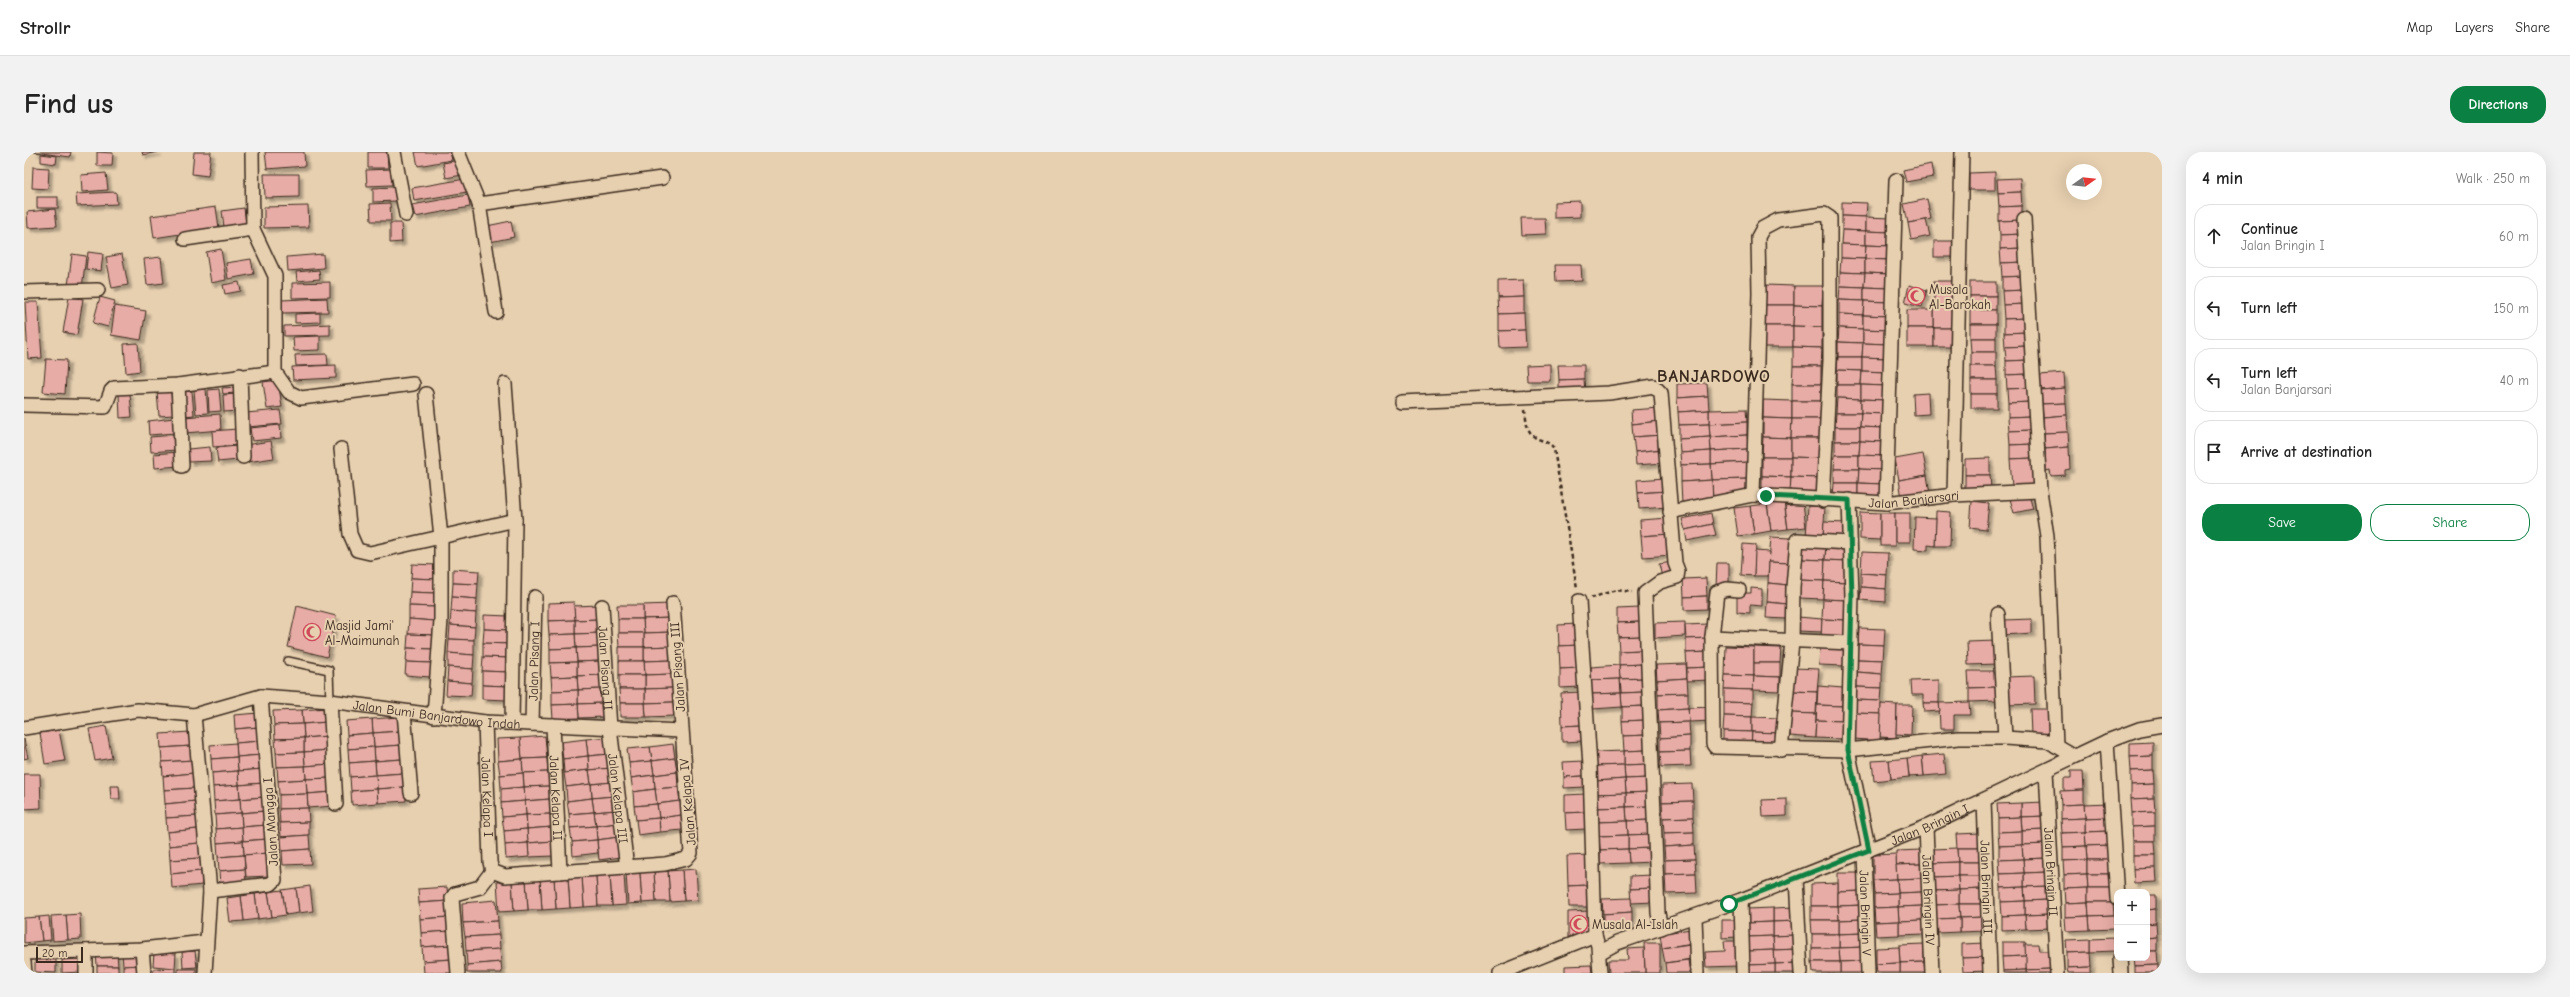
<!DOCTYPE html>
<html lang="en">
<head>
<meta charset="utf-8">
<style>
	:root { --surface:#fff; --page:#f2f2f2; --text:#222; --muted:#767676; --line:#e0e0e0; --accent:#0b8043 }
	body { margin:0; font-family:"Comic Neue",sans-serif; background:var(--page); color:var(--text) }
	.controls { position:absolute; right:12px; bottom:12px; display:grid; overflow:hidden; border-radius:8px; box-shadow:0 4px 16px #0002 }
	.controls button { width:36px; height:36px; display:grid; place-items:center; padding:0; border:0; border-bottom:1px solid var(--line); background:var(--surface); color:var(--text); font:20px sans-serif }
	.compass { position:absolute; left:2042px; top:12px; width:36px; height:36px; border-radius:50%; background:var(--surface); box-shadow:0 4px 16px #0002; rotate:75deg }
	.scale { position:absolute; left:12px; bottom:10px; width:47px; box-sizing:border-box; padding-left:4px; border:2px solid #3b2a1e; border-top:0; font-size:11px; line-height:14px; white-space:nowrap; color:#3b2a1e; -webkit-text-stroke:3px #e7d0b0; paint-order:stroke }
	.stop { position:absolute; width:12px; height:12px; margin:-9px; border:3px solid #0b8043; border-radius:50%; background:#fff }
	.stop.end { background:#0b8043; border-color:#fff; box-shadow:0 1px 4px #0008 }
	.list { margin:0; padding:0; list-style:none }
	h2 { display:flex; justify-content:space-between; align-items:center; height:52px; margin:0; padding:0 16px; font-size:17px }
	h2 small { font-size:13px; font-weight:400; color:var(--muted) }
	.list li { display:grid; grid-template-columns:26px 1fr auto; gap:12px; align-items:center; box-sizing:border-box; height:64px; margin:0 8px 8px; padding:0 8px; border:1px solid var(--line); border-radius:16px }
	.list b { display:block; font-size:15px; white-space:nowrap }
	.list p { margin:0; font-size:13px; white-space:nowrap; color:var(--muted) }
	.list em { font-size:13px; font-style:normal; color:var(--muted) }
	.actions { display:flex; gap:8px; padding:12px 16px }
	.actions a { flex:1; padding:9px 0; border:1px solid var(--accent); border-radius:16px; text-align:center; font-size:14px; color:var(--accent) }
	.actions .main { background:var(--accent); color:#fff }
	.icon { flex:none; width:22px; height:22px; fill:none; stroke:currentColor; stroke-width:2; stroke-linecap:round; stroke-linejoin:round }
	.map { position:relative; flex:none; width:2138px; height:821px; overflow:hidden; border-radius:16px }
	header { display:flex; align-items:center; gap:24px; box-sizing:border-box; height:56px; padding:0 20px; background:var(--surface); border-bottom:1px solid var(--line) }
	header strong { font-size:19px }
	nav { display:flex; gap:22px; margin-inline-start:auto; font-size:14px }
	.intro { display:flex; align-items:center; justify-content:space-between; box-sizing:border-box; height:96px; padding:0 24px }
	h1 { margin:0; font-size:28px }
	.button { padding:10px 18px; border-radius:16px; background:var(--accent); color:#fff; font-size:14px; font-weight:700 }
	main { display:flex; gap:24px; padding:0 24px }
	aside { flex:1; background:var(--surface); border-radius:16px; box-shadow:0 4px 16px #0002 }
	.map>svg:first-child { display:block }
</style>
</head>
<body>
<header>
<strong>Strollr</strong>
<nav><a>Map</a><a>Layers</a><a>Share</a></nav>
</header>
<div class="intro"><h1>Find us</h1><a class="button">Directions</a></div>
<main>
<div class="map">
<svg width="2138" height="821" viewBox="0 0 2138 821">
	<defs>
		<filter id="shadow"><feDropShadow dx="3.5" dy="3.5" stdDeviation="1" flood-color="#0004"/></filter>
	</defs>
	<rect width="100%" height="100%" fill="#e7d0b0"/>
	<filter id="ink" filterUnits="userSpaceOnUse"><feTurbulence type="fractalNoise" baseFrequency=".025" numOctaves="2"/><feDisplacementMap in="SourceGraphic" scale="8" xChannelSelector="R" yChannelSelector="G"/><feConvolveMatrix kernelMatrix="1 2 1 2 8 2 1 2 1" color-interpolation-filters="sRGB"/></filter>
	<g filter="url(#ink)">
		<g fill="#e6aca5" stroke="#3b2a1e" filter="url(#shadow)">
			<path d="M 10,0 L 47,0 L 46,5 Z"/>
			<path d="M 73,0 L 89,1 L 88,14 L 73,14 Z"/>
			<path d="M 118,0 L 134,0 L 119,3 Z"/>
			<path d="M 170,0 L 187,0 L 184,24 L 168,22 Z"/>
			<path d="M 241,0 L 280,0 L 281,14 L 243,17 Z"/>
			<path d="M 344,0 L 363,0 L 364,16 L 344,16 Z"/>
			<path d="M 391,0 L 426,0 L 428,8 L 394,14 Z"/>
			<path d="M 17,2 L 33,4 L 32,12 L 17,10 Z"/>
			<path d="M 435,8 L 438,23 L 422,26 L 419,11 Z"/>
			<path d="M 1907,12 L 1909,25 L 1882,30 L 1879,18 Z"/>
			<path d="M 9,15 L 25,16 L 24,37 L 8,36 Z"/>
			<path d="M 367,17 L 368,33 L 343,34 L 342,18 Z"/>
			<path d="M 1971,20 L 1971,38 L 1945,38 L 1945,21 Z"/>
			<path d="M 82,21 L 84,38 L 58,40 L 57,23 Z"/>
			<path d="M 240,22 L 275,22 L 275,45 L 241,46 Z"/>
			<path d="M 1996,26 L 1997,40 L 1974,41 L 1973,27 Z"/>
			<path d="M 441,27 L 443,40 L 390,49 L 388,36 Z"/>
			<path d="M 371,35 L 372,49 L 349,50 L 349,36 Z"/>
			<path d="M 92,40 L 93,52 L 53,54 L 52,42 Z"/>
			<path d="M 1997,40 L 1998,54 L 1975,55 L 1974,41 Z"/>
			<path d="M 444,43 L 446,55 L 391,65 L 388,53 Z"/>
			<rect x="13" y="45" width="21" height="11"/>
			<path d="M 1903,47 L 1907,67 L 1884,71 L 1880,52 Z"/>
			<path d="M 1556,49 L 1556,65 L 1530,66 L 1530,50 Z"/>
			<path d="M 1818,50 L 1843,51 L 1842,65 L 1818,64 Z"/>
			<path d="M 366,51 L 367,69 L 347,69 L 346,52 Z"/>
			<path d="M 284,54 L 285,75 L 240,76 L 240,55 Z"/>
			<path d="M 1998,54 L 1998,68 L 1975,69 L 1975,55 Z"/>
			<path d="M 192,55 L 195,76 L 130,86 L 127,64 Z"/>
			<path d="M 220,56 L 222,72 L 200,75 L 198,59 Z"/>
			<path d="M 31,57 L 33,74 L 4,76 L 3,60 Z"/>
			<path d="M 1818,64 L 1842,65 L 1842,79 L 1818,78 Z"/>
			<path d="M 1842,65 L 1867,66 L 1866,80 L 1842,79 Z"/>
			<path d="M 1497,66 L 1521,66 L 1522,82 L 1498,83 Z"/>
			<path d="M 1902,68 L 1906,84 L 1887,88 L 1884,71 Z"/>
			<path d="M 1998,68 L 1999,82 L 1976,83 L 1975,69 Z"/>
			<path d="M 487,69 L 490,85 L 466,90 L 463,74 Z"/>
			<path d="M 366,71 L 377,71 L 378,90 L 366,91 Z"/>
			<path d="M 1818,78 L 1842,79 L 1842,93 L 1817,92 Z"/>
			<path d="M 1842,79 L 1866,80 L 1866,94 L 1842,93 Z"/>
			<path d="M 1999,82 L 1999,96 L 1976,97 L 1976,83 Z"/>
			<rect x="1910" y="89" width="22" height="16"/>
			<path d="M 1817,92 L 1842,93 L 1841,107 L 1817,106 Z"/>
			<path d="M 1842,93 L 1866,94 L 1865,108 L 1841,107 Z"/>
			<path d="M 1999,96 L 2000,110 L 1977,111 L 1976,97 Z"/>
			<path d="M 197,97 L 202,128 L 187,131 L 182,100 Z"/>
			<path d="M 64,100 L 79,102 L 77,119 L 62,117 Z"/>
			<path d="M 48,102 L 62,104 L 58,136 L 44,134 Z"/>
			<path d="M 98,102 L 104,133 L 88,136 L 82,105 Z"/>
			<path d="M 299,102 L 300,116 L 264,119 L 263,105 Z"/>
			<path d="M 137,105 L 140,131 L 123,133 L 120,107 Z"/>
			<path d="M 1817,106 L 1841,107 L 1841,121 L 1816,120 Z"/>
			<path d="M 227,107 L 230,122 L 204,127 L 202,111 Z"/>
			<path d="M 1841,107 L 1865,108 L 1865,122 L 1841,121 Z"/>
			<path d="M 2000,110 L 2001,124 L 1978,125 L 1977,111 Z"/>
			<path d="M 1531,113 L 1557,113 L 1558,129 L 1532,130 Z"/>
			<path d="M 295,118 L 296,127 L 273,129 L 272,120 Z"/>
			<path d="M 1816,120 L 1841,121 L 1840,135 L 1816,134 Z"/>
			<path d="M 1841,121 L 1865,122 L 1865,136 L 1840,135 Z"/>
			<path d="M 2001,124 L 2001,138 L 1978,139 L 1978,125 Z"/>
			<path d="M 1499,128 L 1500,145 L 1474,146 L 1474,129 Z"/>
			<rect x="1910" y="129" width="22" height="26"/>
			<path d="M 215,130 L 217,139 L 201,142 L 199,133 Z"/>
			<path d="M 306,130 L 306,145 L 268,146 L 268,131 Z"/>
			<rect x="1946" y="130" width="26" height="14"/>
			<path d="M 1741,133 L 1770,134 L 1770,153 L 1741,153 Z"/>
			<path d="M 1885,133 L 1903,138 L 1898,155 L 1881,151 Z"/>
			<path d="M 1770,134 L 1799,134 L 1798,154 L 1770,153 Z"/>
			<path d="M 1816,134 L 1840,135 L 1840,149 L 1815,148 Z"/>
			<path d="M 1840,135 L 1865,136 L 1864,150 L 1840,149 Z"/>
			<path d="M 2001,138 L 2002,152 L 1979,153 L 1978,139 Z"/>
			<rect x="1946" y="144" width="26" height="14"/>
			<path d="M 45,145 L 59,147 L 53,183 L 39,180 Z"/>
			<path d="M 76,145 L 91,149 L 84,175 L 69,171 Z"/>
			<path d="M 1500,145 L 1500,161 L 1475,162 L 1474,146 Z"/>
			<path d="M 303,146 L 304,160 L 258,161 L 257,148 Z"/>
			<path d="M 1815,148 L 1840,149 L 1839,163 L 1815,162 Z"/>
			<path d="M 1840,149 L 1864,150 L 1864,164 L 1839,163 Z"/>
			<path d="M 1,150 L 14,150 L 18,206 L 4,207 Z"/>
			<path d="M 2002,152 L 2003,166 L 1980,167 L 1979,153 Z"/>
			<path d="M 1741,153 L 1770,153 L 1769,174 L 1741,174 Z"/>
			<path d="M 1770,153 L 1798,154 L 1798,175 L 1769,174 Z"/>
			<path d="M 91,154 L 122,159 L 117,188 L 87,183 Z"/>
			<rect x="1910" y="155" width="22" height="21"/>
			<rect x="1883" y="158" width="27" height="18"/>
			<rect x="1946" y="158" width="26" height="14"/>
			<path d="M 296,161 L 296,170 L 271,171 L 271,162 Z"/>
			<path d="M 1500,161 L 1501,178 L 1475,179 L 1475,162 Z"/>
			<path d="M 1815,162 L 1839,163 L 1839,177 L 1815,176 Z"/>
			<path d="M 1839,163 L 1864,164 L 1863,178 L 1839,177 Z"/>
			<path d="M 2003,166 L 2004,180 L 1980,181 L 1980,167 Z"/>
			<path d="M 306,172 L 306,183 L 260,184 L 260,174 Z"/>
			<rect x="1946" y="172" width="26" height="14"/>
			<path d="M 1741,174 L 1769,174 L 1769,195 L 1740,195 Z"/>
			<path d="M 1769,174 L 1798,175 L 1798,196 L 1769,195 Z"/>
			<path d="M 1815,176 L 1839,177 L 1839,191 L 1814,190 Z"/>
			<rect x="1883" y="176" width="27" height="19"/>
			<rect x="1910" y="176" width="22" height="19"/>
			<path d="M 1839,177 L 1863,178 L 1863,192 L 1839,191 Z"/>
			<path d="M 1501,178 L 1502,195 L 1476,196 L 1475,179 Z"/>
			<path d="M 2004,180 L 2004,194 L 1981,195 L 1980,181 Z"/>
			<path d="M 296,184 L 296,198 L 270,199 L 269,185 Z"/>
			<path d="M 1946,186 L 1972,186 L 1972,200 L 1947,200 Z"/>
			<path d="M 1814,190 L 1839,191 L 1838,205 L 1814,205 Z"/>
			<path d="M 114,191 L 116,219 L 102,221 L 100,192 Z"/>
			<path d="M 1839,191 L 1863,192 L 1862,206 L 1838,205 Z"/>
			<path d="M 2004,194 L 2005,208 L 1982,209 L 1981,195 Z"/>
			<path d="M 1769,195 L 1798,196 L 1797,214 L 1769,214 Z"/>
			<rect x="1947" y="200" width="25" height="14"/>
			<path d="M 303,202 L 304,213 L 272,214 L 271,203 Z"/>
			<path d="M 1814,205 L 1838,205 L 1838,219 L 1813,218 Z"/>
			<path d="M 1838,205 L 1862,206 L 1862,220 L 1838,219 Z"/>
			<path d="M 22,207 L 43,208 L 41,242 L 19,240 Z"/>
			<path d="M 2005,208 L 2005,222 L 1982,223 L 1982,209 Z"/>
			<path d="M 1526,212 L 1526,229 L 1503,229 L 1502,213 Z"/>
			<path d="M 312,213 L 312,226 L 269,228 L 268,215 Z"/>
			<path d="M 1534,213 L 1560,213 L 1560,227 L 1535,228 Z"/>
			<path d="M 1769,214 L 1797,214 L 1797,232 L 1768,232 Z"/>
			<path d="M 1947,214 L 1972,214 L 1973,228 L 1947,228 Z"/>
			<path d="M 1813,218 L 1838,219 L 1837,233 L 1813,233 Z"/>
			<path d="M 1838,219 L 1862,220 L 1862,234 L 1837,233 Z"/>
			<path d="M 2040,221 L 2041,236 L 2017,238 L 2016,223 Z"/>
			<path d="M 2005,222 L 2006,236 L 1983,237 L 1982,223 Z"/>
			<path d="M 1560,227 L 1561,241 L 1535,242 L 1535,228 Z"/>
			<path d="M 254,228 L 258,255 L 243,257 L 239,230 Z"/>
			<rect x="1947" y="228" width="26" height="14"/>
			<path d="M 1683,231 L 1684,244 L 1653,246 L 1653,232 Z"/>
			<rect x="1768" y="232" width="29" height="17"/>
			<path d="M 1813,233 L 1837,233 L 1837,247 L 1813,246 Z"/>
			<path d="M 1837,233 L 1862,234 L 1861,248 L 1837,247 Z"/>
			<path d="M 212,235 L 212,241 L 199,242 L 198,236 Z"/>
			<path d="M 2006,236 L 2007,250 L 1984,251 L 1983,237 Z"/>
			<path d="M 2041,236 L 2042,251 L 2018,252 L 2017,238 Z"/>
			<path d="M 182,237 L 184,261 L 172,262 L 170,238 Z"/>
			<path d="M 195,237 L 197,259 L 185,260 L 184,238 Z"/>
			<path d="M 147,239 L 149,263 L 135,264 L 133,240 Z"/>
			<path d="M 168,239 L 170,263 L 160,264 L 158,240 Z"/>
			<path d="M 1904,241 L 1905,262 L 1890,263 L 1889,242 Z"/>
			<path d="M 95,242 L 106,242 L 108,265 L 96,266 Z"/>
			<path d="M 212,242 L 213,259 L 200,260 L 199,243 Z"/>
			<rect x="1947" y="242" width="26" height="14"/>
			<path d="M 1684,244 L 1685,258 L 1654,260 L 1653,246 Z"/>
			<path d="M 1813,246 L 1837,247 L 1837,261 L 1812,261 Z"/>
			<path d="M 1837,247 L 1861,248 L 1861,262 L 1837,261 Z"/>
			<path d="M 1739,248 L 1768,249 L 1768,267 L 1739,266 Z"/>
			<path d="M 1768,249 L 1797,249 L 1796,267 L 1768,267 Z"/>
			<path d="M 2007,250 L 2007,264 L 1984,265 L 1984,251 Z"/>
			<path d="M 2042,251 L 2043,263 L 2019,265 L 2018,252 Z"/>
			<path d="M 1636,256 L 1637,269 L 1608,272 L 1607,258 Z"/>
			<path d="M 1722,257 L 1723,270 L 1685,272 L 1685,258 Z"/>
			<path d="M 256,258 L 258,272 L 223,275 L 222,261 Z"/>
			<path d="M 1685,258 L 1685,272 L 1655,273 L 1654,260 Z"/>
			<path d="M 1812,261 L 1837,261 L 1836,275 L 1811,275 Z"/>
			<path d="M 1837,261 L 1861,262 L 1860,276 L 1836,275 Z"/>
			<path d="M 196,262 L 197,278 L 161,281 L 160,265 Z"/>
			<path d="M 2043,263 L 2044,280 L 2020,281 L 2019,265 Z"/>
			<path d="M 2007,264 L 2008,278 L 1985,279 L 1984,265 Z"/>
			<path d="M 150,266 L 151,281 L 125,283 L 124,269 Z"/>
			<path d="M 1739,266 L 1768,267 L 1767,286 L 1739,285 Z"/>
			<path d="M 1768,267 L 1796,267 L 1796,286 L 1767,286 Z"/>
			<path d="M 1637,269 L 1638,283 L 1609,285 L 1608,272 Z"/>
			<path d="M 1723,270 L 1723,283 L 1686,285 L 1685,272 Z"/>
			<path d="M 1685,272 L 1686,285 L 1655,287 L 1655,273 Z"/>
			<path d="M 256,273 L 257,286 L 228,289 L 226,276 Z"/>
			<rect x="1811" y="275" width="25" height="14"/>
			<path d="M 1836,275 L 1860,276 L 1860,290 L 1836,289 Z"/>
			<path d="M 213,277 L 214,293 L 189,295 L 188,279 Z"/>
			<path d="M 2008,278 L 2009,292 L 1986,293 L 1985,279 Z"/>
			<path d="M 2044,280 L 2045,295 L 2021,297 L 2020,281 Z"/>
			<path d="M 151,283 L 152,298 L 127,300 L 126,285 Z"/>
			<path d="M 1638,283 L 1639,297 L 1611,300 L 1609,285 Z"/>
			<path d="M 1723,283 L 1724,297 L 1687,299 L 1686,285 Z"/>
			<path d="M 1686,285 L 1687,299 L 1656,301 L 1655,287 Z"/>
			<path d="M 1739,285 L 1767,286 L 1767,305 L 1738,305 Z"/>
			<path d="M 1767,286 L 1796,286 L 1796,306 L 1767,305 Z"/>
			<path d="M 247,289 L 250,306 L 223,310 L 220,293 Z"/>
			<path d="M 1811,289 L 1836,289 L 1835,303 L 1811,303 Z"/>
			<path d="M 1836,289 L 1860,290 L 1860,304 L 1835,303 Z"/>
			<path d="M 2009,292 L 2009,306 L 1986,307 L 1986,293 Z"/>
			<path d="M 213,294 L 214,308 L 194,310 L 192,296 Z"/>
			<path d="M 186,295 L 187,309 L 165,310 L 164,297 Z"/>
			<path d="M 2045,295 L 2046,317 L 2041,318 L 2041,323 L 2027,324 L 2026,318 L 2022,319 L 2021,297 Z"/>
			<path d="M 1639,297 L 1640,311 L 1612,313 L 1611,300 Z"/>
			<path d="M 1724,297 L 1725,310 L 1687,312 L 1687,299 Z"/>
			<path d="M 1687,299 L 1687,312 L 1657,313 L 1656,301 Z"/>
			<path d="M 154,300 L 155,314 L 131,316 L 130,302 Z"/>
			<path d="M 1899,302 L 1903,323 L 1875,328 L 1871,307 Z"/>
			<path d="M 1811,303 L 1835,303 L 1835,317 L 1810,317 Z"/>
			<path d="M 1835,303 L 1860,304 L 1859,318 L 1835,317 Z"/>
			<path d="M 1738,305 L 1767,305 L 1767,325 L 1738,324 Z"/>
			<path d="M 1767,305 L 1796,306 L 1795,326 L 1767,325 Z"/>
			<path d="M 1966,306 L 1966,323 L 1941,323 L 1941,307 Z"/>
			<path d="M 2009,306 L 2011,334 L 1988,335 L 1986,307 Z"/>
			<path d="M 1725,310 L 1725,327 L 1688,328 L 1687,312 Z"/>
			<path d="M 1687,312 L 1688,328 L 1657,330 L 1657,313 Z"/>
			<path d="M 1810,317 L 1835,317 L 1834,331 L 1810,331 Z"/>
			<path d="M 1835,317 L 1859,318 L 1859,332 L 1834,331 Z"/>
			<path d="M 1903,323 L 1906,342 L 1878,346 L 1875,328 Z"/>
			<path d="M 1941,323 L 1966,323 L 1967,337 L 1941,338 Z"/>
			<path d="M 1738,324 L 1767,325 L 1766,341 L 1738,341 Z"/>
			<path d="M 1767,325 L 1795,326 L 1795,342 L 1766,341 Z"/>
			<path d="M 1641,326 L 1642,339 L 1614,341 L 1613,328 Z"/>
			<path d="M 1725,327 L 1726,342 L 1689,349 L 1688,328 Z"/>
			<path d="M 1688,328 L 1689,351 L 1658,352 L 1657,330 Z"/>
			<path d="M 1810,331 L 1834,331 L 1834,345 L 1809,345 Z"/>
			<path d="M 1834,331 L 1859,332 L 1858,346 L 1834,345 Z"/>
			<path d="M 1642,339 L 1644,355 L 1615,357 L 1614,341 Z"/>
			<path d="M 2005,343 L 2009,357 L 1990,361 L 1986,347 Z"/>
			<path d="M 1760,349 L 1764,377 L 1747,379 L 1743,352 Z"/>
			<path d="M 1948,349 L 1965,351 L 1962,378 L 1946,376 Z"/>
			<path d="M 1779,351 L 1782,375 L 1764,377 L 1761,354 Z"/>
			<path d="M 1743,352 L 1747,379 L 1730,382 L 1726,354 Z"/>
			<path d="M 1726,354 L 1730,382 L 1714,384 L 1710,356 Z"/>
			<path d="M 1784,354 L 1801,355 L 1799,386 L 1782,385 Z"/>
			<path d="M 1912,359 L 1927,360 L 1926,394 L 1911,394 Z"/>
			<path d="M 1836,360 L 1856,361 L 1856,388 L 1836,387 Z"/>
			<path d="M 1687,361 L 1689,372 L 1661,378 L 1658,367 Z"/>
			<rect x="1856" y="361" width="15" height="33"/>
			<rect x="1871" y="361" width="15" height="29"/>
			<path d="M 1891,365 L 1912,366 L 1911,394 L 1904,393 L 1904,398 L 1890,397 Z"/>
			<path d="M 1645,366 L 1646,382 L 1617,384 L 1616,368 Z"/>
			<path d="M 1800,370 L 1821,371 L 1820,388 L 1799,386 Z"/>
			<path d="M 1689,372 L 1692,383 L 1663,389 L 1661,378 Z"/>
			<path d="M 1646,382 L 1648,403 L 1619,405 L 1617,384 Z"/>
			<path d="M 1747,385 L 1767,386 L 1766,411 L 1745,410 Z"/>
			<path d="M 1777,390 L 1802,391 L 1801,408 L 1777,407 Z"/>
			<path d="M 1802,391 L 1824,393 L 1824,409 L 1801,408 Z"/>
			<path d="M 1719,392 L 1732,393 L 1730,424 L 1717,423 Z"/>
			<path d="M 1731,399 L 1746,400 L 1744,424 L 1730,424 Z"/>
			<path d="M 1838,400 L 1864,401 L 1863,423 L 1837,421 Z"/>
			<path d="M 1777,407 L 1801,408 L 1800,429 L 1775,428 Z"/>
			<path d="M 1801,408 L 1824,409 L 1823,430 L 1800,429 Z"/>
			<path d="M 1648,410 L 1651,422 L 1638,425 L 1635,412 Z"/>
			<path d="M 1745,410 L 1766,411 L 1764,433 L 1744,431 Z"/>
			<path d="M 1693,411 L 1705,411 L 1705,435 L 1692,435 Z"/>
			<path d="M 388,412 L 413,413 L 412,427 L 387,426 Z"/>
			<path d="M 429,417 L 455,419 L 454,432 L 429,431 Z"/>
			<path d="M 1837,421 L 1863,423 L 1862,437 L 1837,435 Z"/>
			<path d="M 387,426 L 412,427 L 411,441 L 386,440 Z"/>
			<path d="M 1682,426 L 1683,444 L 1660,445 L 1659,427 Z"/>
			<path d="M 1775,428 L 1800,429 L 1799,447 L 1775,446 Z"/>
			<path d="M 1800,429 L 1823,430 L 1822,448 L 1799,447 Z"/>
			<path d="M 429,431 L 454,432 L 453,447 L 428,445 Z"/>
			<path d="M 1744,431 L 1764,433 L 1763,452 L 1743,450 Z"/>
			<path d="M 1837,435 L 1862,437 L 1862,450 L 1836,448 Z"/>
			<path d="M 1727,436 L 1738,437 L 1738,454 L 1726,453 L 1726,461 L 1713,460 L 1713,441 L 1727,441 Z"/>
			<path d="M 386,440 L 411,441 L 410,455 L 385,454 Z"/>
			<path d="M 1683,444 L 1683,457 L 1660,458 L 1660,445 Z"/>
			<path d="M 428,445 L 453,447 L 452,461 L 427,459 Z"/>
			<path d="M 1799,447 L 1822,448 L 1821,468 L 1798,467 Z"/>
			<path d="M 550,450 L 551,468 L 524,469 L 524,451 Z"/>
			<path d="M 1743,450 L 1763,452 L 1762,467 L 1742,466 Z"/>
			<path d="M 647,452 L 648,466 L 619,467 L 619,453 Z"/>
			<path d="M 575,453 L 575,467 L 551,468 L 550,454 Z"/>
			<path d="M 593,453 L 619,453 L 619,467 L 594,467 Z"/>
			<path d="M 273,454 L 312,464 L 303,505 L 264,495 Z"/>
			<path d="M 385,454 L 410,455 L 410,469 L 385,467 Z"/>
			<path d="M 1616,456 L 1617,470 L 1593,471 L 1593,457 Z"/>
			<path d="M 427,459 L 452,461 L 451,475 L 426,473 Z"/>
			<path d="M 460,463 L 485,464 L 485,478 L 460,477 Z"/>
			<path d="M 1774,465 L 1798,467 L 1798,480 L 1773,479 Z"/>
			<path d="M 648,466 L 648,480 L 620,481 L 619,467 Z"/>
			<path d="M 385,467 L 410,469 L 409,483 L 384,482 Z"/>
			<path d="M 575,467 L 576,481 L 551,482 L 551,468 Z"/>
			<path d="M 594,467 L 619,467 L 620,481 L 594,481 Z"/>
			<path d="M 1798,467 L 1821,468 L 1820,486 L 1797,485 Z"/>
			<path d="M 2008,467 L 2008,481 L 1980,483 L 1980,468 Z"/>
			<path d="M 551,468 L 551,482 L 525,483 L 524,469 Z"/>
			<path d="M 1617,470 L 1618,484 L 1594,485 L 1593,471 Z"/>
			<path d="M 1661,470 L 1661,484 L 1631,486 L 1631,471 Z"/>
			<path d="M 1554,472 L 1555,493 L 1535,494 L 1534,473 Z"/>
			<path d="M 1684,472 L 1685,486 L 1662,487 L 1661,473 Z"/>
			<path d="M 426,473 L 451,475 L 450,488 L 425,487 Z"/>
			<path d="M 1835,476 L 1861,477 L 1860,493 L 1834,492 Z"/>
			<path d="M 460,477 L 485,478 L 485,492 L 459,491 Z"/>
			<path d="M 648,480 L 648,494 L 620,495 L 620,481 Z"/>
			<path d="M 576,481 L 577,495 L 552,496 L 551,482 Z"/>
			<path d="M 594,481 L 620,481 L 620,495 L 595,495 Z"/>
			<path d="M 384,482 L 409,483 L 408,497 L 383,496 Z"/>
			<path d="M 551,482 L 552,496 L 526,497 L 525,483 Z"/>
			<path d="M 1618,484 L 1618,498 L 1595,499 L 1594,485 Z"/>
			<path d="M 1685,486 L 1685,500 L 1662,501 L 1662,487 Z"/>
			<path d="M 425,487 L 450,488 L 450,503 L 424,501 Z"/>
			<path d="M 1972,489 L 1973,512 L 1944,513 L 1943,490 Z"/>
			<path d="M 459,491 L 485,492 L 484,506 L 459,505 Z"/>
			<path d="M 1834,492 L 1860,493 L 1859,508 L 1833,507 Z"/>
			<path d="M 1555,493 L 1556,516 L 1536,517 L 1535,494 Z"/>
			<path d="M 648,494 L 648,508 L 620,509 L 620,495 Z"/>
			<path d="M 1702,494 L 1730,495 L 1730,524 L 1701,523 Z"/>
			<path d="M 577,495 L 577,509 L 553,510 L 552,496 Z"/>
			<rect x="595" y="495" width="25" height="14"/>
			<path d="M 1730,495 L 1757,496 L 1756,511 L 1730,511 Z"/>
			<path d="M 1796,495 L 1821,496 L 1820,514 L 1795,513 Z"/>
			<path d="M 383,496 L 408,497 L 407,511 L 382,510 Z"/>
			<path d="M 552,496 L 553,510 L 526,511 L 526,497 Z"/>
			<path d="M 1618,498 L 1619,512 L 1595,513 L 1595,499 Z"/>
			<path d="M 1685,500 L 1686,515 L 1663,516 L 1662,501 Z"/>
			<path d="M 424,501 L 450,503 L 449,517 L 424,515 Z"/>
			<path d="M 459,505 L 484,506 L 484,520 L 458,519 Z"/>
			<path d="M 1833,507 L 1859,508 L 1858,522 L 1833,520 Z"/>
			<path d="M 648,508 L 649,522 L 621,523 L 620,509 Z"/>
			<path d="M 577,509 L 578,523 L 553,524 L 553,510 Z"/>
			<path d="M 595,509 L 620,509 L 621,523 L 595,523 Z"/>
			<path d="M 382,510 L 407,511 L 406,525 L 381,523 Z"/>
			<path d="M 553,510 L 553,524 L 527,525 L 526,511 Z"/>
			<path d="M 1730,511 L 1756,511 L 1756,525 L 1730,524 Z"/>
			<path d="M 1619,512 L 1620,526 L 1596,527 L 1595,513 Z"/>
			<path d="M 1662,512 L 1663,526 L 1633,528 L 1632,513 Z"/>
			<path d="M 1595,513 L 1596,527 L 1567,528 L 1567,515 Z"/>
			<path d="M 424,515 L 449,517 L 448,531 L 423,529 Z"/>
			<path d="M 1686,515 L 1686,528 L 1663,529 L 1663,516 Z"/>
			<path d="M 1556,516 L 1557,535 L 1536,536 L 1536,517 Z"/>
			<path d="M 1769,516 L 1795,517 L 1793,540 L 1768,539 Z"/>
			<path d="M 458,519 L 484,520 L 483,534 L 458,533 Z"/>
			<path d="M 1944,519 L 1973,519 L 1974,535 L 1945,536 Z"/>
			<path d="M 1833,520 L 1858,522 L 1858,536 L 1832,535 Z"/>
			<path d="M 649,522 L 649,536 L 621,537 L 621,523 Z"/>
			<path d="M 578,523 L 578,537 L 554,538 L 553,524 Z"/>
			<rect x="595" y="523" width="26" height="14"/>
			<path d="M 1701,523 L 1730,524 L 1729,538 L 1700,537 Z"/>
			<path d="M 553,524 L 554,538 L 528,539 L 527,525 Z"/>
			<path d="M 1730,524 L 1756,525 L 1756,539 L 1729,538 Z"/>
			<path d="M 2010,524 L 2011,552 L 1983,553 L 1982,525 Z"/>
			<path d="M 1620,526 L 1620,540 L 1597,541 L 1596,527 Z"/>
			<path d="M 1663,526 L 1664,541 L 1634,542 L 1633,528 Z"/>
			<path d="M 1596,527 L 1597,541 L 1568,542 L 1567,528 Z"/>
			<path d="M 1915,528 L 1915,551 L 1899,551 L 1899,543 L 1888,543 L 1887,529 Z"/>
			<path d="M 423,529 L 448,531 L 447,544 L 422,543 Z"/>
			<path d="M 458,533 L 483,534 L 483,548 L 458,547 Z"/>
			<path d="M 1794,534 L 1819,536 L 1818,554 L 1793,553 Z"/>
			<path d="M 1832,535 L 1858,536 L 1857,549 L 1831,548 Z"/>
			<path d="M 1974,535 L 1974,549 L 1945,550 L 1945,536 Z"/>
			<path d="M 649,536 L 649,550 L 621,551 L 621,537 Z"/>
			<path d="M 578,537 L 579,551 L 554,552 L 554,538 Z"/>
			<path d="M 595,537 L 621,537 L 621,551 L 596,551 Z"/>
			<path d="M 1700,537 L 1729,538 L 1729,551 L 1700,550 Z"/>
			<path d="M 554,538 L 554,552 L 528,553 L 528,539 Z"/>
			<path d="M 1768,539 L 1793,540 L 1792,562 L 1767,561 Z"/>
			<path d="M 1557,540 L 1558,573 L 1538,574 L 1537,541 Z"/>
			<path d="M 1620,540 L 1621,554 L 1598,555 L 1597,541 Z"/>
			<path d="M 1597,541 L 1598,555 L 1569,557 L 1568,542 Z"/>
			<path d="M 1664,541 L 1664,556 L 1634,558 L 1634,542 Z"/>
			<path d="M 1831,548 L 1857,549 L 1857,562 L 1831,561 Z"/>
			<path d="M 649,550 L 650,564 L 622,565 L 621,551 Z"/>
			<path d="M 1700,550 L 1729,551 L 1728,565 L 1700,564 Z"/>
			<path d="M 1945,550 L 1946,563 L 1930,563 L 1930,577 L 1916,577 L 1915,551 Z"/>
			<path d="M 579,551 L 580,565 L 555,566 L 554,552 Z"/>
			<path d="M 596,551 L 621,551 L 622,565 L 596,565 Z"/>
			<path d="M 1899,551 L 1915,551 L 1916,559 L 1900,560 Z"/>
			<path d="M 554,552 L 555,566 L 529,567 L 528,553 Z"/>
			<path d="M 1857,552 L 1873,553 L 1872,586 L 1856,585 Z"/>
			<path d="M 1793,553 L 1818,554 L 1818,569 L 1792,568 Z"/>
			<path d="M 1873,553 L 1888,553 L 1887,583 L 1872,582 Z"/>
			<path d="M 1621,554 L 1622,568 L 1598,569 L 1598,555 Z"/>
			<path d="M 1688,555 L 1688,569 L 1665,570 L 1664,556 Z"/>
			<path d="M 302,556 L 303,570 L 279,572 L 278,558 Z"/>
			<path d="M 1664,556 L 1665,570 L 1635,571 L 1634,558 Z"/>
			<path d="M 2006,557 L 2025,557 L 2027,582 L 2007,583 Z"/>
			<path d="M 278,558 L 279,572 L 250,573 L 249,559 Z"/>
			<path d="M 235,561 L 235,575 L 211,577 L 210,563 Z"/>
			<path d="M 1767,561 L 1792,562 L 1791,586 L 1766,584 Z"/>
			<path d="M 1831,561 L 1857,562 L 1856,589 L 1830,587 Z"/>
			<path d="M 1700,564 L 1728,565 L 1728,580 L 1699,579 Z"/>
			<path d="M 375,565 L 377,579 L 349,581 L 348,567 Z"/>
			<path d="M 1728,565 L 1755,566 L 1754,581 L 1728,580 Z"/>
			<path d="M 348,567 L 349,581 L 323,583 L 322,569 Z"/>
			<path d="M 1622,568 L 1623,583 L 1599,584 L 1598,569 Z"/>
			<path d="M 1792,568 L 1818,569 L 1817,587 L 1791,586 Z"/>
			<path d="M 303,570 L 304,584 L 280,586 L 279,572 Z"/>
			<path d="M 1665,570 L 1666,584 L 1636,586 L 1635,571 Z"/>
			<path d="M 279,572 L 280,586 L 251,587 L 250,573 Z"/>
			<path d="M 1558,573 L 1559,589 L 1538,590 L 1538,574 Z"/>
			<path d="M 82,574 L 88,606 L 71,609 L 65,577 Z"/>
			<path d="M 235,575 L 236,589 L 212,591 L 211,577 Z"/>
			<path d="M 35,578 L 41,609 L 21,612 L 16,581 Z"/>
			<path d="M 377,579 L 378,593 L 350,595 L 349,581 Z"/>
			<path d="M 1699,579 L 1728,580 L 1727,594 L 1699,592 Z"/>
			<path d="M 166,580 L 167,594 L 137,596 L 136,582 Z"/>
			<path d="M 1728,580 L 1754,581 L 1754,594 L 1727,594 Z"/>
			<path d="M 349,581 L 350,595 L 324,597 L 323,583 Z"/>
			<path d="M 1623,583 L 1623,598 L 1600,599 L 1599,584 Z"/>
			<path d="M 304,584 L 305,598 L 280,600 L 280,586 Z"/>
			<path d="M 521,584 L 523,606 L 498,607 L 496,586 Z"/>
			<path d="M 1666,584 L 1666,599 L 1636,600 L 1636,586 Z"/>
			<path d="M 584,585 L 586,602 L 564,604 L 562,587 Z"/>
			<path d="M 280,586 L 280,600 L 252,601 L 251,587 Z"/>
			<path d="M 496,586 L 498,607 L 474,609 L 473,587 Z"/>
			<path d="M 0,587 L 4,606 L 0,607 Z"/>
			<path d="M 562,587 L 564,604 L 539,607 L 537,590 Z"/>
			<path d="M 236,589 L 237,603 L 213,605 L 212,591 Z"/>
			<path d="M 2129,590 L 2129,604 L 2106,605 L 2106,591 Z"/>
			<path d="M 212,591 L 213,605 L 187,607 L 186,593 Z"/>
			<path d="M 649,592 L 651,606 L 628,609 L 626,595 Z"/>
			<path d="M 378,593 L 378,607 L 351,609 L 350,595 Z"/>
			<path d="M 167,594 L 169,608 L 138,610 L 137,596 Z"/>
			<path d="M 350,595 L 351,609 L 325,611 L 324,597 Z"/>
			<path d="M 626,595 L 628,609 L 605,611 L 603,597 Z"/>
			<path d="M 305,598 L 306,612 L 281,614 L 280,600 Z"/>
			<path d="M 1623,598 L 1624,612 L 1600,613 L 1600,599 Z"/>
			<path d="M 1600,599 L 1600,613 L 1572,614 L 1571,600 Z"/>
			<path d="M 1666,599 L 1667,614 L 1637,615 L 1636,600 Z"/>
			<path d="M 280,600 L 281,614 L 253,615 L 252,601 Z"/>
			<path d="M 586,602 L 587,616 L 565,618 L 564,604 Z"/>
			<path d="M 1920,602 L 1922,622 L 1900,624 L 1898,604 Z"/>
			<path d="M 237,603 L 239,617 L 214,619 L 213,605 Z"/>
			<path d="M 564,604 L 565,618 L 540,621 L 539,607 Z"/>
			<path d="M 1898,604 L 1900,624 L 1885,625 L 1883,606 Z"/>
			<path d="M 2129,604 L 2129,618 L 2107,619 L 2106,605 Z"/>
			<path d="M 213,605 L 214,619 L 188,621 L 187,607 Z"/>
			<path d="M 523,606 L 524,620 L 499,621 L 498,607 Z"/>
			<path d="M 651,606 L 653,620 L 630,623 L 628,609 Z"/>
			<path d="M 1883,606 L 1885,625 L 1867,627 L 1865,608 Z"/>
			<path d="M 378,607 L 380,621 L 352,623 L 351,609 Z"/>
			<path d="M 498,607 L 499,621 L 476,623 L 474,609 Z"/>
			<path d="M 169,608 L 170,621 L 139,624 L 138,610 Z"/>
			<path d="M 1865,608 L 1867,627 L 1850,629 L 1848,609 Z"/>
			<path d="M 351,609 L 352,623 L 326,625 L 325,611 Z"/>
			<path d="M 628,609 L 630,623 L 607,626 L 605,611 Z"/>
			<path d="M 1560,609 L 1560,624 L 1540,625 L 1539,610 Z"/>
			<path d="M 306,612 L 307,626 L 282,627 L 281,614 Z"/>
			<path d="M 1624,612 L 1625,626 L 1601,627 L 1600,613 Z"/>
			<path d="M 1600,613 L 1601,627 L 1572,629 L 1572,614 Z"/>
			<path d="M 281,614 L 282,627 L 254,629 L 253,615 Z"/>
			<path d="M 587,616 L 589,630 L 567,632 L 565,618 Z"/>
			<path d="M 239,617 L 239,631 L 215,633 L 214,619 Z"/>
			<path d="M 565,618 L 567,632 L 542,635 L 540,621 Z"/>
			<path d="M 2129,618 L 2130,632 L 2107,633 L 2107,619 Z"/>
			<path d="M 214,619 L 215,633 L 189,635 L 188,621 Z"/>
			<path d="M 2047,619 L 2059,619 L 2060,638 L 2040,639 L 2040,626 L 2047,626 Z"/>
			<path d="M 524,620 L 525,634 L 500,635 L 499,621 Z"/>
			<path d="M 653,620 L 654,635 L 631,637 L 630,623 Z"/>
			<path d="M 170,621 L 171,636 L 140,638 L 139,624 Z"/>
			<path d="M 380,621 L 381,635 L 353,637 L 352,623 Z"/>
			<path d="M 499,621 L 500,635 L 477,637 L 476,623 Z"/>
			<path d="M 0,622 L 16,622 L 17,656 L 0,657 Z"/>
			<path d="M 352,623 L 353,637 L 327,639 L 326,625 Z"/>
			<path d="M 630,623 L 631,637 L 609,640 L 607,626 Z"/>
			<path d="M 1560,624 L 1561,635 L 1540,636 L 1540,625 Z"/>
			<path d="M 307,626 L 308,640 L 283,642 L 282,627 Z"/>
			<path d="M 1625,626 L 1625,640 L 1602,641 L 1601,627 Z"/>
			<path d="M 282,627 L 283,642 L 255,643 L 254,629 Z"/>
			<path d="M 1601,627 L 1602,641 L 1573,642 L 1572,629 Z"/>
			<path d="M 589,630 L 590,644 L 568,646 L 567,632 Z"/>
			<path d="M 239,631 L 240,645 L 216,647 L 215,633 Z"/>
			<path d="M 567,632 L 568,646 L 543,649 L 542,635 Z"/>
			<path d="M 1668,632 L 1669,649 L 1638,650 L 1638,633 Z"/>
			<path d="M 2130,632 L 2130,646 L 2107,647 L 2107,633 Z"/>
			<path d="M 215,633 L 216,647 L 190,649 L 189,635 Z"/>
			<path d="M 86,634 L 95,634 L 96,647 L 87,647 Z"/>
			<path d="M 525,634 L 526,647 L 501,649 L 500,635 Z"/>
			<path d="M 381,635 L 382,649 L 354,651 L 353,637 Z"/>
			<path d="M 500,635 L 501,649 L 477,651 L 477,637 Z"/>
			<path d="M 654,635 L 656,649 L 633,652 L 631,637 Z"/>
			<path d="M 171,636 L 172,649 L 141,652 L 140,638 Z"/>
			<path d="M 353,637 L 354,651 L 328,653 L 327,639 Z"/>
			<path d="M 631,637 L 633,652 L 610,654 L 609,640 Z"/>
			<path d="M 2060,638 L 2060,652 L 2037,653 L 2036,639 Z"/>
			<path d="M 308,640 L 309,654 L 284,656 L 283,642 Z"/>
			<path d="M 1625,640 L 1626,654 L 1602,655 L 1602,641 Z"/>
			<path d="M 1602,641 L 1602,655 L 1573,656 L 1573,642 Z"/>
			<path d="M 283,642 L 284,656 L 255,657 L 255,643 Z"/>
			<path d="M 1561,642 L 1562,660 L 1541,661 L 1541,643 Z"/>
			<path d="M 590,644 L 592,658 L 570,660 L 568,646 Z"/>
			<path d="M 240,645 L 241,659 L 217,661 L 216,647 Z"/>
			<path d="M 568,646 L 570,660 L 545,662 L 543,649 Z"/>
			<path d="M 2130,646 L 2131,660 L 2108,661 L 2107,647 Z"/>
			<path d="M 216,647 L 217,661 L 191,663 L 190,649 Z"/>
			<path d="M 526,647 L 527,662 L 502,663 L 501,649 Z"/>
			<path d="M 1763,647 L 1763,664 L 1739,665 L 1738,648 Z"/>
			<path d="M 172,649 L 173,664 L 142,666 L 141,652 Z"/>
			<path d="M 501,649 L 502,663 L 478,665 L 477,651 Z"/>
			<path d="M 656,649 L 658,663 L 635,666 L 633,652 Z"/>
			<path d="M 1669,649 L 1669,665 L 1639,666 L 1638,650 Z"/>
			<path d="M 2021,650 L 2022,664 L 1997,665 L 1997,651 Z"/>
			<path d="M 1997,651 L 1997,665 L 1974,666 L 1973,652 Z"/>
			<path d="M 2085,651 L 2086,665 L 2061,666 L 2060,652 Z"/>
			<path d="M 633,652 L 635,666 L 612,668 L 610,654 Z"/>
			<path d="M 2060,652 L 2061,666 L 2037,667 L 2037,653 Z"/>
			<path d="M 1626,654 L 1627,668 L 1603,669 L 1602,655 Z"/>
			<path d="M 1602,655 L 1603,669 L 1574,670 L 1573,656 Z"/>
			<path d="M 284,656 L 285,670 L 256,671 L 255,657 Z"/>
			<path d="M 592,658 L 593,671 L 572,674 L 570,660 Z"/>
			<path d="M 241,659 L 243,673 L 218,675 L 217,661 Z"/>
			<path d="M 570,660 L 572,674 L 546,676 L 545,662 Z"/>
			<path d="M 1562,660 L 1562,677 L 1542,678 L 1541,661 Z"/>
			<path d="M 2131,660 L 2131,674 L 2108,675 L 2108,661 Z"/>
			<path d="M 217,661 L 218,675 L 192,677 L 191,663 Z"/>
			<path d="M 527,662 L 528,675 L 503,677 L 502,663 Z"/>
			<path d="M 502,663 L 503,677 L 480,679 L 478,665 Z"/>
			<path d="M 658,663 L 659,678 L 636,680 L 635,666 Z"/>
			<path d="M 173,664 L 174,677 L 143,680 L 142,666 Z"/>
			<path d="M 2022,664 L 2023,678 L 1998,679 L 1997,665 Z"/>
			<path d="M 1669,665 L 1670,680 L 1640,681 L 1639,666 Z"/>
			<path d="M 1997,665 L 1998,679 L 1974,680 L 1974,666 Z"/>
			<path d="M 2086,665 L 2086,679 L 2061,680 L 2061,666 Z"/>
			<path d="M 635,666 L 636,680 L 614,683 L 612,668 Z"/>
			<path d="M 2061,666 L 2061,680 L 2038,681 L 2037,667 Z"/>
			<path d="M 1627,668 L 1627,682 L 1604,683 L 1603,669 Z"/>
			<path d="M 1603,669 L 1604,683 L 1575,684 L 1574,670 Z"/>
			<path d="M 285,670 L 285,683 L 257,685 L 256,671 Z"/>
			<path d="M 593,671 L 595,685 L 573,688 L 572,674 Z"/>
			<path d="M 243,673 L 243,687 L 219,689 L 218,675 Z"/>
			<path d="M 572,674 L 573,688 L 548,690 L 546,676 Z"/>
			<path d="M 2131,674 L 2131,689 L 2109,689 L 2108,675 Z"/>
			<path d="M 218,675 L 219,689 L 193,691 L 192,677 Z"/>
			<path d="M 528,675 L 529,689 L 504,691 L 503,677 Z"/>
			<path d="M 174,677 L 175,691 L 145,694 L 143,680 Z"/>
			<path d="M 503,677 L 504,691 L 481,693 L 480,679 Z"/>
			<path d="M 2023,678 L 2023,692 L 1998,693 L 1998,679 Z"/>
			<path d="M 1998,679 L 1998,693 L 1975,694 L 1974,680 Z"/>
			<path d="M 2086,679 L 2087,693 L 2062,694 L 2061,680 Z"/>
			<path d="M 1670,680 L 1670,693 L 1640,695 L 1640,681 Z"/>
			<path d="M 2061,680 L 2062,694 L 2039,695 L 2038,681 Z"/>
			<path d="M 1957,681 L 1958,696 L 1933,696 L 1932,682 Z"/>
			<path d="M 1627,682 L 1628,696 L 1604,697 L 1604,683 Z"/>
			<path d="M 285,683 L 286,697 L 258,699 L 257,685 Z"/>
			<path d="M 1604,683 L 1604,697 L 1576,698 L 1575,684 Z"/>
			<path d="M 595,685 L 597,705 L 575,708 L 573,688 Z"/>
			<path d="M 243,687 L 244,701 L 220,703 L 219,689 Z"/>
			<path d="M 573,688 L 574,701 L 549,704 L 548,690 Z"/>
			<path d="M 219,689 L 220,703 L 194,705 L 193,691 Z"/>
			<path d="M 529,689 L 530,704 L 505,705 L 504,691 Z"/>
			<path d="M 2109,689 L 2131,689 L 2132,703 L 2109,703 Z"/>
			<path d="M 175,691 L 176,706 L 146,708 L 145,694 Z"/>
			<path d="M 504,691 L 505,705 L 482,707 L 481,693 Z"/>
			<path d="M 2023,692 L 2024,706 L 1999,707 L 1998,693 Z"/>
			<path d="M 1670,693 L 1671,707 L 1641,708 L 1640,695 Z"/>
			<path d="M 1998,693 L 1999,707 L 1975,708 L 1975,694 Z"/>
			<path d="M 2087,693 L 2088,708 L 2063,708 L 2062,694 Z"/>
			<path d="M 2062,694 L 2063,708 L 2039,709 L 2039,695 Z"/>
			<path d="M 1628,696 L 1629,710 L 1605,711 L 1604,697 Z"/>
			<path d="M 1933,696 L 1934,710 L 1910,711 L 1909,697 Z"/>
			<path d="M 1933,696 L 1958,696 L 1958,710 L 1934,710 Z"/>
			<path d="M 286,697 L 287,712 L 259,713 L 258,699 Z"/>
			<path d="M 1604,697 L 1605,711 L 1576,712 L 1576,698 Z"/>
			<path d="M 1897,698 L 1897,712 L 1872,713 L 1872,699 Z"/>
			<path d="M 244,701 L 246,724 L 222,725 L 220,703 Z"/>
			<path d="M 1872,702 L 1873,727 L 1849,728 L 1849,703 Z"/>
			<path d="M 220,703 L 221,717 L 195,719 L 194,705 Z"/>
			<path d="M 1564,703 L 1564,733 L 1544,734 L 1543,704 Z"/>
			<path d="M 2109,703 L 2132,703 L 2132,716 L 2109,717 Z"/>
			<path d="M 176,706 L 177,719 L 147,722 L 146,708 Z"/>
			<path d="M 2024,706 L 2024,720 L 2000,721 L 1999,707 Z"/>
			<path d="M 1671,707 L 1672,721 L 1641,722 L 1641,708 Z"/>
			<path d="M 1999,707 L 2000,721 L 1976,722 L 1975,708 Z"/>
			<path d="M 2063,708 L 2063,722 L 2040,723 L 2039,709 Z"/>
			<rect x="2063" y="708" width="25" height="14"/>
			<path d="M 1934,710 L 1934,724 L 1911,725 L 1910,711 Z"/>
			<path d="M 1934,710 L 1958,710 L 1959,724 L 1934,724 Z"/>
			<path d="M 1897,712 L 1898,726 L 1873,727 L 1872,713 Z"/>
			<path d="M 2132,716 L 2133,730 L 2110,731 L 2109,717 Z"/>
			<path d="M 221,717 L 222,731 L 196,733 L 195,719 Z"/>
			<path d="M 672,717 L 674,748 L 660,749 L 658,718 Z"/>
			<path d="M 658,718 L 660,749 L 646,750 L 644,719 Z"/>
			<path d="M 177,719 L 178,733 L 148,736 L 147,722 Z"/>
			<path d="M 644,719 L 646,750 L 632,750 L 630,720 Z"/>
			<path d="M 616,720 L 618,751 L 604,752 L 602,721 Z"/>
			<path d="M 616,720 L 630,720 L 632,750 L 618,751 Z"/>
			<path d="M 2024,720 L 2025,734 L 2000,735 L 2000,721 Z"/>
			<path d="M 1672,721 L 1673,741 L 1642,742 L 1641,722 Z"/>
			<path d="M 1814,721 L 1838,721 L 1839,739 L 1814,740 Z"/>
			<path d="M 2000,721 L 2000,735 L 1977,736 L 1976,722 Z"/>
			<path d="M 600,722 L 602,753 L 588,754 L 586,723 Z"/>
			<path d="M 2063,722 L 2064,736 L 2040,737 L 2040,723 Z"/>
			<path d="M 2063,722 L 2088,722 L 2089,736 L 2064,736 Z"/>
			<path d="M 572,723 L 574,754 L 560,755 L 558,724 Z"/>
			<path d="M 572,723 L 586,723 L 588,754 L 574,754 Z"/>
			<path d="M 1629,723 L 1630,736 L 1606,737 L 1606,724 Z"/>
			<path d="M 558,724 L 560,755 L 546,756 L 544,725 Z"/>
			<path d="M 1934,724 L 1935,738 L 1911,739 L 1911,725 Z"/>
			<path d="M 1934,724 L 1959,724 L 1959,737 L 1935,738 Z"/>
			<path d="M 544,725 L 546,756 L 532,757 L 530,726 Z"/>
			<path d="M 530,726 L 532,757 L 518,758 L 516,727 Z"/>
			<path d="M 1898,726 L 1898,740 L 1874,741 L 1873,727 Z"/>
			<path d="M 516,727 L 518,758 L 504,758 L 502,728 Z"/>
			<path d="M 1873,727 L 1874,741 L 1850,742 L 1849,728 Z"/>
			<path d="M 488,728 L 490,759 L 475,760 L 473,729 Z"/>
			<path d="M 488,728 L 502,728 L 504,758 L 490,759 Z"/>
			<path d="M 1814,731 L 1814,754 L 1787,754 L 1787,732 Z"/>
			<path d="M 1564,733 L 1566,755 L 1545,755 L 1544,734 Z"/>
			<path d="M 286,734 L 289,759 L 275,761 L 272,736 Z"/>
			<path d="M 2025,734 L 2025,748 L 2001,749 L 2000,735 Z"/>
			<path d="M 423,735 L 424,749 L 395,751 L 394,737 Z"/>
			<path d="M 2000,735 L 2001,749 L 1977,750 L 1977,736 Z"/>
			<path d="M 272,736 L 275,761 L 262,763 L 258,738 Z"/>
			<path d="M 1630,736 L 1631,750 L 1607,751 L 1606,737 Z"/>
			<path d="M 2064,736 L 2064,750 L 2041,751 L 2040,737 Z"/>
			<rect x="2064" y="736" width="25" height="14"/>
			<path d="M 1959,737 L 1960,752 L 1935,752 L 1935,738 Z"/>
			<path d="M 258,738 L 262,763 L 248,765 L 244,740 Z"/>
			<path d="M 1935,738 L 1935,752 L 1912,753 L 1911,739 Z"/>
			<path d="M 1839,739 L 1839,753 L 1814,754 L 1814,740 Z"/>
			<path d="M 244,740 L 248,765 L 234,767 L 231,742 Z"/>
			<path d="M 1898,740 L 1899,754 L 1874,755 L 1874,741 Z"/>
			<path d="M 1874,741 L 1874,755 L 1850,756 L 1850,742 Z"/>
			<path d="M 231,742 L 234,767 L 220,769 L 217,744 Z"/>
			<path d="M 2123,743 L 2132,743 L 2132,757 L 2123,758 Z"/>
			<path d="M 217,744 L 220,769 L 206,770 L 203,746 Z"/>
			<path d="M 1607,746 L 1608,760 L 1579,762 L 1578,747 Z"/>
			<path d="M 472,748 L 474,769 L 439,771 L 438,751 Z"/>
			<path d="M 2025,748 L 2026,762 L 2001,763 L 2001,749 Z"/>
			<path d="M 424,749 L 425,765 L 396,767 L 395,751 Z"/>
			<path d="M 2001,749 L 2001,763 L 1978,764 L 1977,750 Z"/>
			<path d="M 2064,750 L 2065,764 L 2041,765 L 2041,751 Z"/>
			<path d="M 2064,750 L 2089,750 L 2090,763 L 2065,764 Z"/>
			<path d="M 1935,752 L 1936,766 L 1912,767 L 1912,753 Z"/>
			<path d="M 1935,752 L 1960,752 L 1960,765 L 1936,766 Z"/>
			<path d="M 1839,753 L 1839,767 L 1815,768 L 1814,754 Z"/>
			<path d="M 1787,754 L 1814,754 L 1815,768 L 1787,768 Z"/>
			<path d="M 1899,754 L 1899,768 L 1875,769 L 1874,755 Z"/>
			<path d="M 1771,755 L 1772,769 L 1749,770 L 1749,756 Z"/>
			<path d="M 1874,755 L 1875,769 L 1851,770 L 1850,756 Z"/>
			<path d="M 1749,756 L 1749,770 L 1724,771 L 1723,757 Z"/>
			<path d="M 2132,757 L 2132,771 L 2123,772 L 2123,758 Z"/>
			<path d="M 1566,759 L 1566,785 L 1544,785 L 1544,760 Z"/>
			<path d="M 1608,760 L 1608,775 L 1579,776 L 1579,762 Z"/>
			<path d="M 56,762 L 57,787 L 44,788 L 42,763 Z"/>
			<path d="M 2026,762 L 2026,776 L 2002,777 L 2001,763 Z"/>
			<path d="M 42,763 L 44,788 L 29,789 L 27,764 Z"/>
			<path d="M 2001,763 L 2002,777 L 1978,778 L 1978,764 Z"/>
			<path d="M 2090,763 L 2090,777 L 2066,778 L 2065,764 Z"/>
			<path d="M 25,764 L 27,788 L 18,789 L 15,765 Z"/>
			<path d="M 2065,764 L 2066,778 L 2042,779 L 2041,765 Z"/>
			<path d="M 15,765 L 18,789 L 0,791 L 0,766 Z"/>
			<path d="M 425,765 L 426,779 L 397,781 L 396,767 Z"/>
			<path d="M 1960,765 L 1961,779 L 1936,780 L 1936,766 Z"/>
			<path d="M 1936,766 L 1936,780 L 1913,781 L 1912,767 Z"/>
			<path d="M 1839,767 L 1839,781 L 1815,782 L 1815,768 Z"/>
			<path d="M 1698,768 L 1713,768 L 1713,785 L 1698,786 Z"/>
			<path d="M 1787,768 L 1815,768 L 1815,782 L 1788,782 Z"/>
			<path d="M 1899,768 L 1900,782 L 1875,783 L 1875,769 Z"/>
			<path d="M 474,769 L 475,783 L 441,785 L 439,771 Z"/>
			<path d="M 1772,769 L 1772,783 L 1749,784 L 1749,770 Z"/>
			<path d="M 1875,769 L 1875,783 L 1852,784 L 1851,770 Z"/>
			<path d="M 1749,770 L 1749,784 L 1724,785 L 1724,771 Z"/>
			<path d="M 2132,771 L 2133,785 L 2123,786 L 2123,772 Z"/>
			<path d="M 1666,777 L 1669,791 L 1638,796 L 1636,782 Z"/>
			<path d="M 426,779 L 427,793 L 398,795 L 397,781 Z"/>
			<path d="M 1839,781 L 1840,795 L 1815,796 L 1815,782 Z"/>
			<rect x="1788" y="782" width="27" height="14"/>
			<path d="M 475,783 L 476,797 L 442,799 L 441,785 Z"/>
			<path d="M 1772,783 L 1773,797 L 1750,798 L 1749,784 Z"/>
			<path d="M 1749,784 L 1750,798 L 1725,799 L 1724,785 Z"/>
			<path d="M 2133,785 L 2133,799 L 2123,799 L 2123,786 Z"/>
			<path d="M 2090,786 L 2091,799 L 2066,800 L 2066,787 Z"/>
			<path d="M 2066,787 L 2066,800 L 2043,801 L 2042,788 Z"/>
			<path d="M 1700,789 L 1714,789 L 1714,814 L 1682,815 L 1681,800 L 1701,799 Z"/>
			<path d="M 1978,790 L 2001,790 L 2002,804 L 1978,805 Z"/>
			<path d="M 1620,791 L 1636,791 L 1636,821 L 1621,821 Z"/>
			<path d="M 1962,791 L 1963,805 L 1938,806 L 1938,792 Z"/>
			<path d="M 1666,792 L 1668,807 L 1641,811 L 1638,796 Z"/>
			<path d="M 1900,792 L 1900,810 L 1876,811 L 1875,793 Z"/>
			<path d="M 2001,792 L 2014,792 L 2015,799 L 2026,799 L 2027,817 L 2002,818 Z"/>
			<path d="M 427,793 L 428,807 L 399,809 L 398,795 Z"/>
			<path d="M 1840,795 L 1840,809 L 1816,810 L 1815,796 Z"/>
			<path d="M 1875,795 L 1876,811 L 1852,812 L 1852,796 Z"/>
			<path d="M 1620,796 L 1621,821 L 1585,821 L 1584,808 L 1604,808 L 1603,797 Z"/>
			<path d="M 1788,796 L 1815,796 L 1816,810 L 1788,810 Z"/>
			<path d="M 476,797 L 477,810 L 443,813 L 442,799 Z"/>
			<path d="M 1773,797 L 1773,811 L 1751,812 L 1750,798 Z"/>
			<path d="M 1750,798 L 1751,812 L 1725,813 L 1725,799 Z"/>
			<path d="M 171,799 L 173,815 L 159,816 L 158,800 Z"/>
			<path d="M 2123,799 L 2133,799 L 2134,813 L 2111,814 L 2110,806 L 2123,806 Z"/>
			<path d="M 115,800 L 116,813 L 99,814 L 98,801 Z"/>
			<path d="M 130,800 L 152,802 L 151,816 L 129,814 Z"/>
			<path d="M 2066,800 L 2067,815 L 2043,816 L 2043,801 Z"/>
			<path d="M 72,801 L 93,801 L 94,814 L 73,814 Z"/>
			<path d="M 2002,804 L 2002,818 L 1979,819 L 1978,805 Z"/>
			<path d="M 1963,805 L 1964,819 L 1939,820 L 1938,806 Z"/>
			<path d="M 11,807 L 32,808 L 32,821 L 11,820 Z"/>
			<path d="M 57,807 L 58,820 L 38,821 L 38,808 Z"/>
			<path d="M 428,807 L 429,821 L 400,821 L 399,809 Z"/>
			<path d="M 1664,808 L 1666,821 L 1642,821 L 1641,811 Z"/>
			<path d="M 1840,809 L 1840,821 L 1816,821 L 1816,810 Z"/>
			<path d="M 477,810 L 478,821 L 443,821 L 443,813 Z"/>
			<path d="M 1788,810 L 1816,810 L 1816,821 L 1789,821 Z"/>
			<path d="M 1900,810 L 1901,821 L 1876,821 L 1876,811 Z"/>
			<path d="M 1773,811 L 1773,821 L 1751,821 L 1751,812 Z"/>
			<path d="M 1876,811 L 1876,821 L 1853,821 L 1852,812 Z"/>
			<path d="M 1751,812 L 1751,821 L 1725,821 L 1725,813 Z"/>
			<path d="M 116,813 L 116,821 L 99,821 L 99,814 Z"/>
			<path d="M 1567,813 L 1568,821 L 1541,821 L 1541,814 Z"/>
			<path d="M 2134,813 L 2134,821 L 2111,821 L 2111,814 Z"/>
			<rect x="73" y="814" width="21" height="7"/>
			<path d="M 2067,815 L 2067,821 L 2044,821 L 2043,816 Z"/>
			<path d="M 151,816 L 151,821 L 129,821 L 129,817 Z"/>
			<rect x="154" y="817" width="18" height="4"/>
			<path d="M 2027,817 L 2027,821 L 2002,821 L 2002,818 Z"/>
			<path d="M 2002,818 L 2002,821 L 1979,821 L 1979,819 Z"/>
		</g>
		<g fill="none" stroke-linecap="round" stroke-linejoin="round">
			<defs>
				<path id="lane" d="M 264,509 L 305,518 L 306,549"/>
				<g id="street">
					<path d="M 228,0 L 229,77 L 251,124 L 251,220 L 265,240 L 277,246 L 389,232"/>
					<path d="M 370,0 L 382,63"/>
					<path d="M 434,0 L 455,52 L 472,160"/>
					<path d="M 455,52 L 638,26"/>
					<path d="M 2000,67 L 2016,339 L 2023,384 L 2032,594"/>
					<path d="M 161,87 L 229,77"/>
					<path d="M 0,140 L 74,138"/>
					<path d="M 216,223 L 219,305"/>
					<path d="M 481,232 L 491,368 L 488,571"/>
					<path d="M 154,233 L 158,314"/>
					<path d="M 402,242 L 417,385 L 417,468 L 410,564"/>
					<path d="M 1377,250 L 1585,241 L 1630,234 L 1637,241 L 1651,411 L 1654,419 L 1653,425 L 1636,430 L 1621,441 L 1634,761 L 1637,776"/>
					<path d="M 0,253 L 81,255 L 87,239 L 90,236 L 154,233 L 251,220"/>
					<path d="M 317,297 L 326,382 L 333,398 L 346,401 L 491,368"/>
					<path d="M 1729,343 L 1735,141 L 1734,85 L 1739,76 L 1754,68 L 1800,62 L 1806,66 L 1806,208 L 1799,349"/>
					<path d="M 1930,343 L 1938,0"/>
					<path d="M 1825,348 L 1828,444 L 1824,598 L 1845,698"/>
					<path d="M 1862,351 L 1872,28"/>
					<path id="s1" d="M 1646,360 L 1729,343 L 1862,351 L 1930,343 L 2016,339"/>
					<path d="M 1715,438 L 1703,437 L 1693,440 L 1688,485 L 1689,592 L 1691,595 L 1824,598 L 1935,586 L 1981,586 L 2024,589 L 2050,604"/>
					<path d="M 1555,449 L 1566,614 L 1571,783 L 1574,794 L 1576,821"/>
					<path id="s2" d="M 578,454 L 586,576 L 603,716"/>
					<path d="M 1974,462 L 1981,586"/>
					<path d="M 1688,485 L 1827,491"/>
					<path d="M 306,549 L 312,652"/>
					<path d="M 380,560 L 387,641"/>
					<path d="M 170,563 L 186,739 L 181,821"/>
					<path id="s3" d="M 461,570 L 466,710 L 468,719"/>
					<path id="s4" d="M 508,572 L 511,445"/>
					<path id="s5" d="M 529,573 L 536,720"/>
					<path id="s6" d="M 0,576 L 114,558 L 170,563 L 237,544 L 306,549 L 461,570 L 657,579"/>
					<path d="M 2083,589 L 2115,577 L 2138,573"/>
					<path d="M 1757,598 L 1768,490 L 1769,435 L 1773,388 L 1826,391"/>
					<path id="s7" d="M 2022,619 L 2033,821"/>
					<path id="s8" d="M 1960,648 L 1966,821"/>
					<path id="s9" d="M 1902,675 L 1908,821"/>
					<path id="s10" d="M 1840,700 L 1844,821"/>
					<path d="M 468,719 L 481,724 L 641,712 L 662,707 L 667,701 L 649,451"/>
					<path d="M 1772,726 L 1777,821"/>
					<path d="M 186,739 L 247,732 L 251,728 L 237,544"/>
					<path d="M 1717,748 L 1719,821"/>
					<path d="M 1671,765 L 1673,821"/>
					<path d="M 118,797 L 120,821"/>
					<path d="M 0,801 L 118,797 L 181,790"/>
					<path id="s11" d="M 1575,801 L 1593,791 L 1717,748 L 1902,675 L 2083,589 L 2093,746"/>
					<path d="M 2096,806 L 2097,821"/>
					<path d="M 0,810 L 1,821"/>
					<path d="M 62,821 L 62,799"/>
					<path d="M 434,821 L 428,746 L 431,742 L 456,735 L 468,719"/>
					<path d="M 1476,821 L 1571,783"/>
				</g>
			</defs>
			<use href="#lane" stroke="#3b2a1e" stroke-width="10"/>
			<use href="#street" stroke="#3b2a1e" stroke-width="16"/>
			<g stroke="#3b2a1e" stroke-width="2.5" stroke-dasharray="4 3" stroke-linecap="butt">
				<path d="M 1501,257 C 1502,264 1502,274 1506,280 C 1511,290 1525,287 1530,297 L 1553,436"/>
				<path d="M 1567,446 L 1592,438 L 1608,440"/>
			</g>
			<use href="#lane" stroke="#e7d0b0" stroke-width="7"/>
			<use href="#street" stroke="#e7d0b0" stroke-width="13"/>
		</g>
	</g>
	<g fill="none" stroke-linecap="round" stroke-linejoin="round" filter="url(#ink)">
		<path stroke="#0b8043" stroke-width="5" d="M 1705,752 L 1845,698 L 1824,598 L 1828,444 L 1825,348 L 1742,344"/>
	</g>
	<defs>
		<symbol id="mosque-ring" viewBox="-11 -11 22 22"><circle r="9.5" fill="#e7d0b0" stroke="#d1495b" stroke-width="1.5"/><path d="M3.5-4.9A6 6 0 1 0 3.5 4.9A5 5 0 1 1 3.5-4.9Z" fill="#d1495b"/></symbol>
	</defs>
	<g fill-rule="evenodd">
		<use href="#mosque-ring" x="1882" y="134" width="20" height="20"/>
		<use href="#mosque-ring" x="278" y="470" width="20" height="20"/>
		<use href="#mosque-ring" x="1545" y="762" width="20" height="20"/>
	</g>
	<g text-anchor="middle" stroke-width="4" stroke-linejoin="round" paint-order="stroke">
		<g font-size="13" fill="#3b2a1e" stroke="#e7d0b0" text-anchor="start">
			<text x="1905" y="142">Musala<tspan x="1905" dy="15">Al-Barokah</tspan></text>
			<text x="301" y="478">Masjid Jami'<tspan x="301" dy="15">Al-Maimunah</tspan></text>
			<text x="1568" y="777">Musala Al-Islah</text>
		</g>
		<g font-size="13" fill="#3b2a1e" stroke="#e7d0b0">
			<text dy="5" stroke="none"><textPath href="#s1" startOffset="246">Jalan Banjarsari</textPath></text>
			<text dy="5" stroke="none"><textPath href="#s4" startOffset="63">Jalan Pisang I</textPath></text>
			<text dy="5" stroke="none"><textPath href="#s2" startOffset="62">Jalan Pisang II</textPath></text>
			<text transform="translate(653 515) rotate(-94)" y="5">Jalan Pisang III</text>
			<text dy="5" stroke="none"><textPath href="#s6" startOffset="418">Jalan Bumi Banjardowo Indah</textPath></text>
			<text dy="5" stroke="none"><textPath href="#s3" startOffset="75">Jalan Kelapa I</textPath></text>
			<text dy="5" stroke="none"><textPath href="#s5" startOffset="73">Jalan Kelapa II</textPath></text>
			<text dy="5" stroke="none"><textPath href="#s2" startOffset="193">Jalan Kelapa III</textPath></text>
			<text transform="translate(663 650) rotate(-95)" y="5">Jalan Kelapa IV</text>
			<text transform="translate(246 670) rotate(-94)" y="5">Jalan Mangga I</text>
			<text dy="5" stroke="none"><textPath href="#s11" startOffset="355">Jalan Bringin I</textPath></text>
			<text dy="5" stroke="none"><textPath href="#s7" startOffset="101">Jalan Bringin II</textPath></text>
			<text dy="5" stroke="none"><textPath href="#s8" startOffset="87">Jalan Bringin III</textPath></text>
			<text dy="5" stroke="none"><textPath href="#s9" startOffset="73">Jalan Bringin IV</textPath></text>
			<text dy="5" stroke="none"><textPath href="#s10" startOffset="61">Jalan Bringin V</textPath></text>
		</g>
		<g font-size="17" font-weight="bold" letter-spacing="1" fill="#3b2a1e" stroke="#e7d0b0">
			<text x="1690" y="230">BANJARDOWO</text>
		</g>
	</g>
</svg>
<div class="controls">
<button>+</button>
<button>−</button>
</div>
<svg class="compass" viewBox="-18 -18 36 36"><path d="M0-13l5 13h-10z" fill="#e53935"/><path d="M0 13l5-13h-10z" fill="#767676"/></svg>
<div class="scale">20 m</div>
<div class="stop" style="left:1705px;top:752px"></div>
<div class="stop end" style="left:1742px;top:344px"></div>
</div>
<aside>
<h2>4 min<small>Walk · 250 m</small></h2>
<ul class="list">
<li><svg class="icon" aria-label="ahead" viewBox="0 0 24 24"><path d="M12 20V5M6 11l6-6 6 6"/></svg><div><b>Continue</b><p>Jalan Bringin I</p></div><em>60 m</em></li>
<li><svg class="icon" aria-label="left" viewBox="0 0 24 24"><path d="M17 20v-9H6M10 6l-5 5 5 5"/></svg><div><b>Turn left</b></div><em>150 m</em></li>
<li><svg class="icon" aria-label="left" viewBox="0 0 24 24"><path d="M17 20v-9H6M10 6l-5 5 5 5"/></svg><div><b>Turn left</b><p>Jalan Banjarsari</p></div><em>40 m</em></li>
<li><svg class="icon" aria-label="arrive" viewBox="0 0 24 24"><path d="M6 21V4h12l-3 4 3 4H6"/></svg><div><b>Arrive at destination</b></div></li>
</ul>
<div class="actions"><a class="main">Save</a><a>Share</a></div>
</aside>
</main>
</body>
</html>
